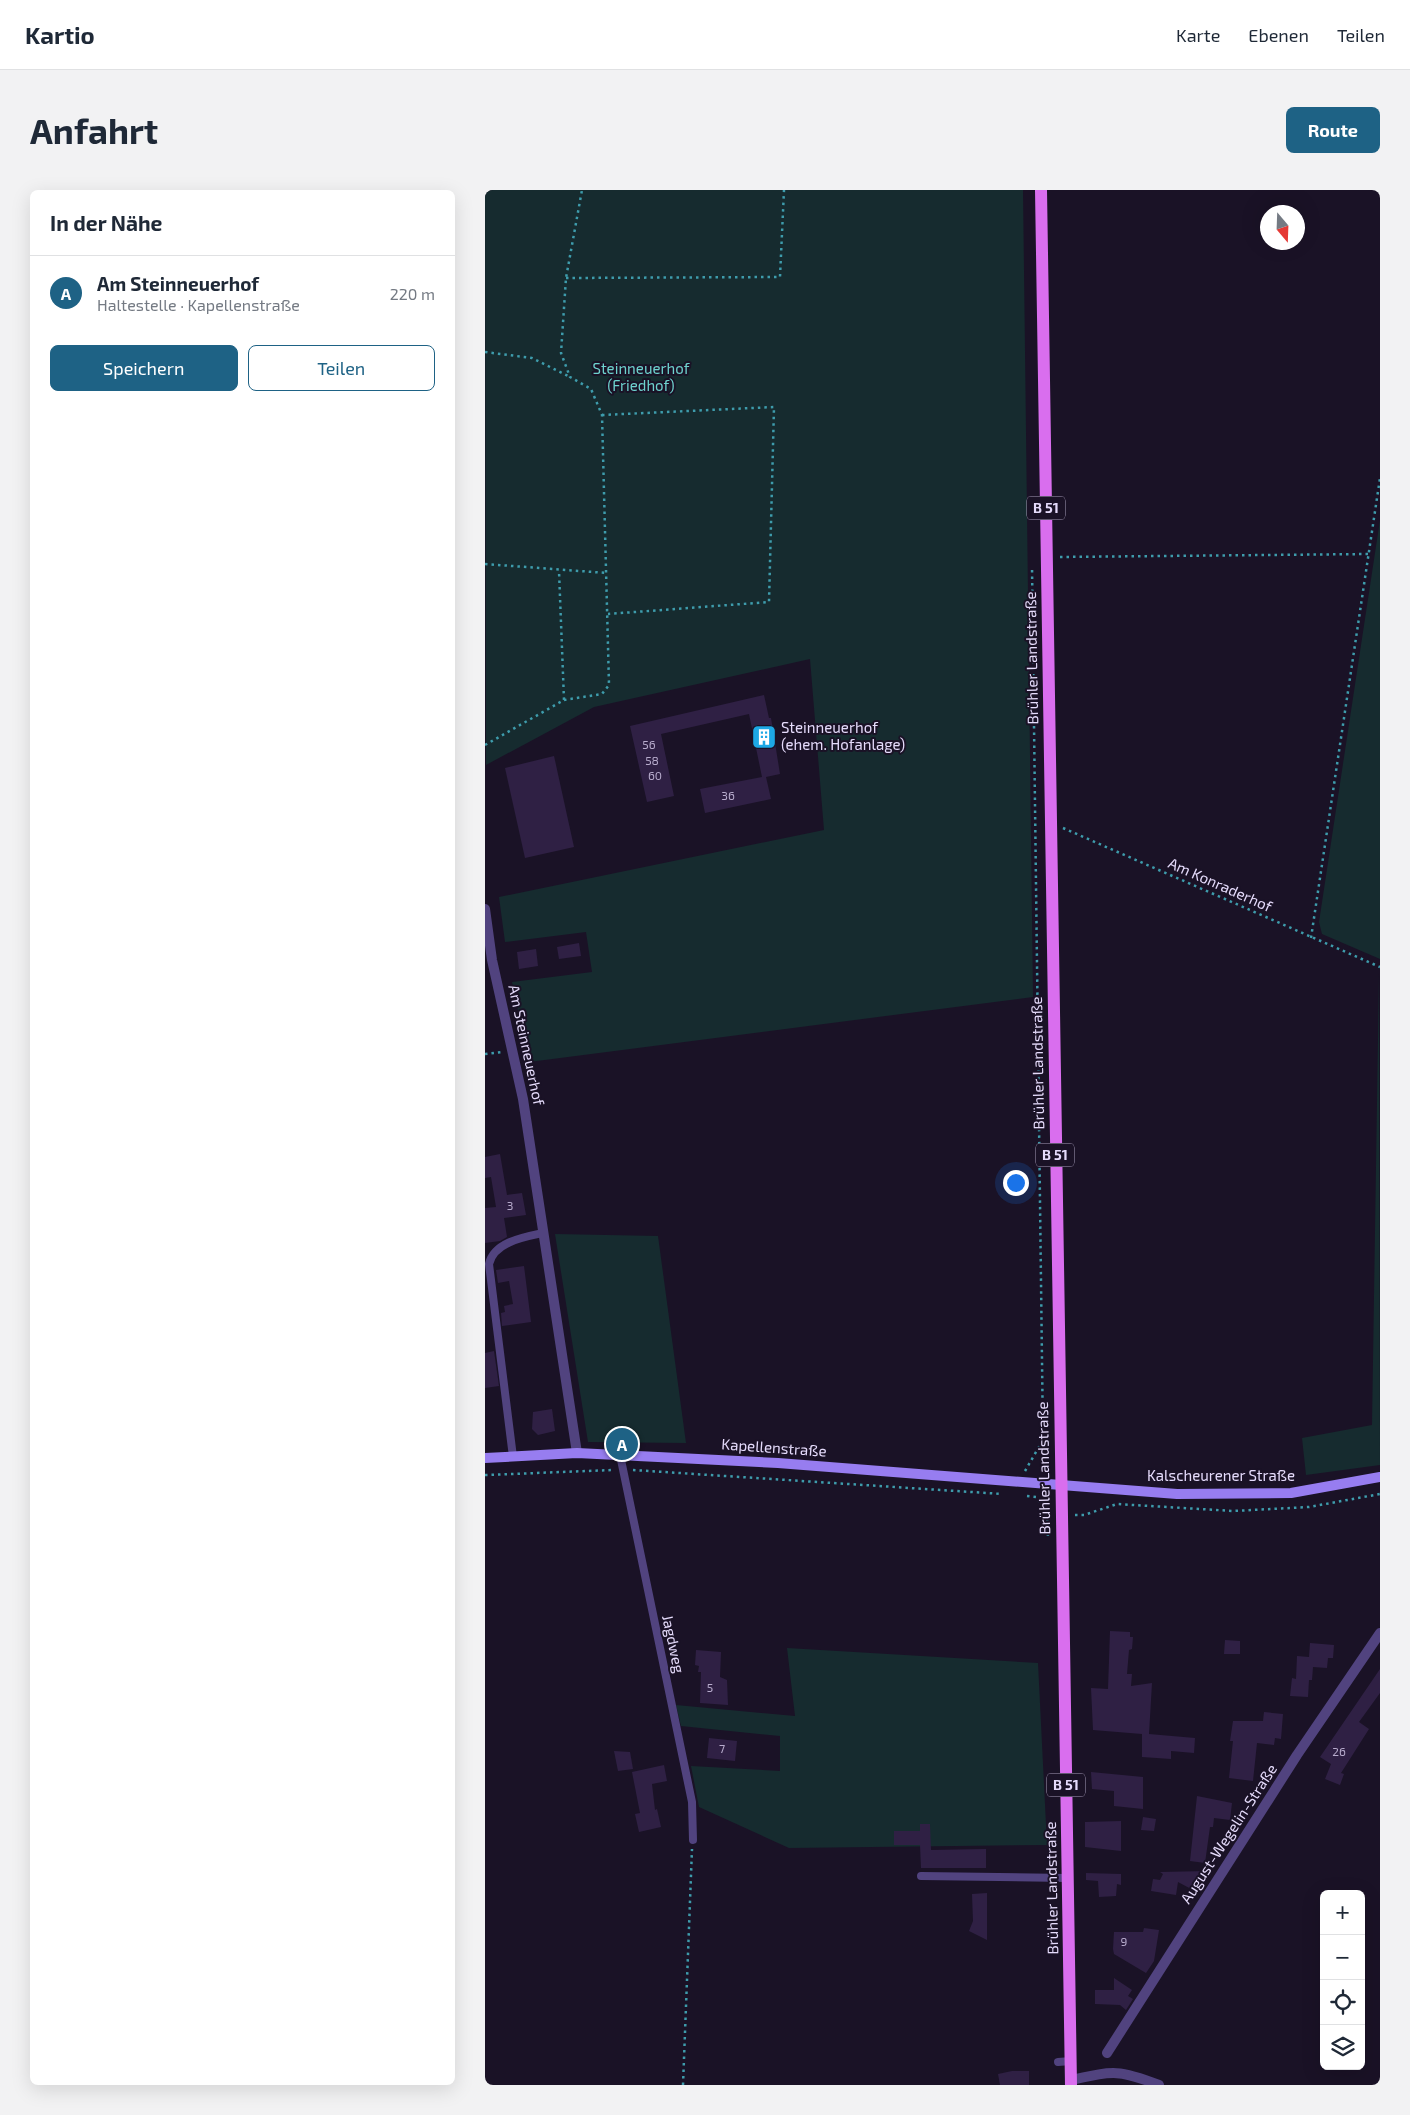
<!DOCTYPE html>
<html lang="de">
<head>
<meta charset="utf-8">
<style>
	:root { --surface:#fff; --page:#f2f2f3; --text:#1f2937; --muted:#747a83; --line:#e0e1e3; --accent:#1e6285 }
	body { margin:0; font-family:"Exo 2",sans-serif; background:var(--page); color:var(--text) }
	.controls { position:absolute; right:15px; bottom:15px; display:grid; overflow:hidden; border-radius:8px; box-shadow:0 5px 20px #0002 }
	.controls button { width:45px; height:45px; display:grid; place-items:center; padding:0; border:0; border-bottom:1px solid var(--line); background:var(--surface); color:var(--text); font:25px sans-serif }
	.compass { position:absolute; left:775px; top:15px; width:45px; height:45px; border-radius:50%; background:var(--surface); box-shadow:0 5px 20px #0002; rotate:161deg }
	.you { position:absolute; left:530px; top:992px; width:18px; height:18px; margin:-12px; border:4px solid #fff; border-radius:50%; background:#1a73e8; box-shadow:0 0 0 8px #1a73e833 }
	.badge { display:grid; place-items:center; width:32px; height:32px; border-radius:50%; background:var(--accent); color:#fff; font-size:16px; font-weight:700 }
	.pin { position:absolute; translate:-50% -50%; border:2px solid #fff; box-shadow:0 1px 5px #0006 }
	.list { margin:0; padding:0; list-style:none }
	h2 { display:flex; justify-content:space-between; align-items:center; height:65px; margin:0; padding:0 20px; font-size:21px }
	h2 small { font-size:16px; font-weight:400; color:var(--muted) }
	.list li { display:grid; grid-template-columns:32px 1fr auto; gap:15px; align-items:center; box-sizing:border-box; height:75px; padding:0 20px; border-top:1px solid var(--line) }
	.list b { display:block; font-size:19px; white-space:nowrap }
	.list p { margin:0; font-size:16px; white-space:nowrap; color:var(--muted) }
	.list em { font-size:16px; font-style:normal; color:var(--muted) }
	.actions { display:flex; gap:10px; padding:15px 20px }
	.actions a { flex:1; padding:11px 0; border:1px solid var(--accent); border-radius:8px; text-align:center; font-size:18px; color:var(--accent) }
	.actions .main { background:var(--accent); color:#fff }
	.icon { flex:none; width:28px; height:28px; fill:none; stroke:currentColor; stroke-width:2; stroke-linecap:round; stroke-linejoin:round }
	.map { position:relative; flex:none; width:895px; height:1895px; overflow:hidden; border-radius:8px }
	header { display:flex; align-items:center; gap:30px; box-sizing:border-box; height:70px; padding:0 25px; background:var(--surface); border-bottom:1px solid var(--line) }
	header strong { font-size:24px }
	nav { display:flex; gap:28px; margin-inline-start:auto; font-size:18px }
	.intro { display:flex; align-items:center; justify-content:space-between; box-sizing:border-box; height:120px; padding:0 30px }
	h1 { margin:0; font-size:35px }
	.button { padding:12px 22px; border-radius:8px; background:var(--accent); color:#fff; font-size:18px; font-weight:700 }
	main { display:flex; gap:30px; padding:0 30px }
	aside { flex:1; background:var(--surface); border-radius:8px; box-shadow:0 5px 20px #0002 }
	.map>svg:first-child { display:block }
</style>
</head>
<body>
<header>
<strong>Kartio</strong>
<nav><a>Karte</a><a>Ebenen</a><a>Teilen</a></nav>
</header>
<div class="intro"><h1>Anfahrt</h1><a class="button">Route</a></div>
<main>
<aside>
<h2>In der Nähe<small></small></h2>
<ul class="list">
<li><span class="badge">A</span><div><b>Am Steinneuerhof</b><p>Haltestelle · Kapellenstraße</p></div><em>220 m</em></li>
</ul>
<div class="actions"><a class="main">Speichern</a><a>Teilen</a></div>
</aside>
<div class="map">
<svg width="895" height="1895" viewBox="0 0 895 1895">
	<rect width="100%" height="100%" fill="#1a1226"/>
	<g fill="#162b2f">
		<path d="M 0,0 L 538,0 L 548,807 L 44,872 L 27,792 L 107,782 L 101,742 L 20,752 L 14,707 L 339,640 L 325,469 L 109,517 L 1,575 Z"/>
		<path d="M 895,330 L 895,769 L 837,744 L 834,732 Z"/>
		<path d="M 894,784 L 895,1275 L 821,1285 L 817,1248 L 887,1235 Z"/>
		<path d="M 70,1044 L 173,1046 L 201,1253 L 103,1252 Z"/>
		<path d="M 302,1458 L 553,1473 L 562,1655 L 304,1658 L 214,1617 L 206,1576 L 295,1581 L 295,1546 L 196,1536 L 191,1515 L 310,1526 Z"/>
	</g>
	<g fill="#2f2044">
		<path d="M 279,505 L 284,528 L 286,528 L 295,584 L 281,587 L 286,609 L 220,623 L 215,599 L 277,587 L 264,524 L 176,544 L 189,606 L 162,612 L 145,536 Z"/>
		<path d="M 69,566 L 89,657 L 40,668 L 20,578 Z"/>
		<path d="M 94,753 L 96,766 L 74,769 L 72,757 Z"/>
		<path d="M 51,759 L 53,776 L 34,779 L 32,762 Z"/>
		<path d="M 15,964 L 22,1005 L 37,1003 L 41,1025 L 19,1028 L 22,1047 L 15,1051 L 0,1053 L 0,1018 L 11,1017 L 6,987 L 0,988 L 0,967 Z"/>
		<path d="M 39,1076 L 46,1132 L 17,1136 L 16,1123 L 20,1122 L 19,1116 L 28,1114 L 24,1091 L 13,1093 L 11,1080 Z"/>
		<path d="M 9,1161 L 14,1196 L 0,1198 L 0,1163 Z"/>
		<path d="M 67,1219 L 70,1241 L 53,1245 L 47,1239 L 48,1222 Z"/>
		<path d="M 625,1441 L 645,1442 L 645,1447 L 648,1447 L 647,1459 L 644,1460 L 642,1484 L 647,1484 L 646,1496 L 667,1493 L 664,1544 L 710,1548 L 709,1563 L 686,1561 L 686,1569 L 657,1567 L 657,1544 L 608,1540 L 606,1498 L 623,1499 Z"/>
		<path d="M 740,1450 L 755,1451 L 755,1464 L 739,1464 Z"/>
		<path d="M 825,1453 L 849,1455 L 848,1468 L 843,1468 L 842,1478 L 828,1477 L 827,1490 L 824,1490 L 823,1507 L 805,1506 L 807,1488 L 811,1489 L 812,1466 L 824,1467 Z"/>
		<path d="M 211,1460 L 236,1462 L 235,1487 L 242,1490 L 243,1515 L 215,1513 L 216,1482 L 213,1482 L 214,1476 L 210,1475 Z"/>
		<path d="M 895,1479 L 895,1503 L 874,1532 L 884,1539 L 856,1583 L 859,1584 L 855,1595 L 840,1589 L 846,1574 L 835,1567 Z"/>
		<path d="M 779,1522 L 798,1524 L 796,1549 L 790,1548 L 789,1555 L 772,1553 L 768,1591 L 744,1588 L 748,1551 L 745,1551 L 748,1531 L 778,1531 Z"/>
		<path d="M 224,1548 L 252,1551 L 250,1571 L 222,1568 Z"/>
		<path d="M 129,1561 L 145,1562 L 148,1579 L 133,1581 Z"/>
		<path d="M 179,1575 L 182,1591 L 167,1594 L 170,1620 L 172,1619 L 176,1637 L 154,1642 L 150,1624 L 155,1623 L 147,1582 Z"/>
		<path d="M 606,1582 L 658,1587 L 658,1619 L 629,1616 L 629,1601 L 607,1599 Z"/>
		<path d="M 712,1606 L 747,1613 L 745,1630 L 729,1628 L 728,1637 L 725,1637 L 720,1673 L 705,1671 Z"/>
		<path d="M 658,1627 L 671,1629 L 669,1641 L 656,1640 Z"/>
		<path d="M 636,1631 L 636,1661 L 600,1657 L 600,1632 Z"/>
		<path d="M 435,1634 L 445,1634 L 446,1660 L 501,1659 L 501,1678 L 436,1678 L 435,1655 L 409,1655 L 409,1641 L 435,1641 Z"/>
		<path d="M 723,1681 L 710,1701 L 693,1692 L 691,1705 L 666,1701 L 668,1689 L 675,1690 L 678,1684 L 675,1682 Z"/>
		<path d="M 601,1683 L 636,1684 L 636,1695 L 632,1694 L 631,1706 L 614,1707 L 613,1691 L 601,1690 Z"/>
		<path d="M 502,1703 L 502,1750 L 484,1741 L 488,1731 L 487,1704 Z"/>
		<path d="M 659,1738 L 674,1740 L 669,1771 L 661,1783 L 629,1764 L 628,1759 L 629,1742 L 658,1742 Z"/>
		<path d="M 629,1788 L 647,1800 L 643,1806 L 648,1809 L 641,1820 L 635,1815 L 610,1814 L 610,1800 L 629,1800 Z"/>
		<path d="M 527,1881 L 544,1881 L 544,1895 L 515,1895 L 513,1884 Z"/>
	</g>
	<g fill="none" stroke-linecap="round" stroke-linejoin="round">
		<g stroke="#3e9cac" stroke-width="2.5" stroke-dasharray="2.5 4" stroke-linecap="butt">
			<path d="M 81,88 L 295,87 L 299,0"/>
			<path d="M 0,162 L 47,168 L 83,186"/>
			<path d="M 117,225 L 289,217 L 284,412 L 123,424"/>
			<path d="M 575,367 L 883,364"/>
			<path d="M 0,374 L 122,383"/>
			<path d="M 79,510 L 117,504 L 124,495 L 117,225 L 106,199 L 85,187 L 76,163 L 81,88 L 97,0"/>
			<path d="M 0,555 L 79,510 L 74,381"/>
			<path d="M 578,638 L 895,777"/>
			<path d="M 826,748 L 895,288"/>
			<path d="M 0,864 L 17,862"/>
			<path d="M 148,1280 L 517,1304"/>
			<path d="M 540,1281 L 558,1250 L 547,376"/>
			<path d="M 0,1285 L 128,1280"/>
			<path d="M 542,1306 L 551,1307 L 564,1324"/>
			<path d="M 562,1324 L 563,1348"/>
			<path d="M 590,1325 L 599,1325 L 632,1314 L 748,1321 L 824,1317 L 895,1304"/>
			<path d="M 198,1895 L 207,1659"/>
		</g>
		<g stroke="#51437f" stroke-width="8">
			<path d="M 135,1265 L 207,1612 L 208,1650"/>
			<path d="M 28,1267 L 4,1074 C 9,1052 39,1047 58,1043"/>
			<path d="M 436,1686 L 582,1688"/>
			<path d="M 573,1872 L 586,1871"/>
		</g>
		<g stroke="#51437f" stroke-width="10">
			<path d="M 0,719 L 7,770 L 38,909 L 92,1263"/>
			<path d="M 622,1863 L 812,1565 L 895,1443"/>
			<path d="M 586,1890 C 628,1881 633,1879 674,1895"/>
		</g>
		<path stroke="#977df0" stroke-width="10" d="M 0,1268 L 92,1263 L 293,1273 L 692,1304 L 806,1303 L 895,1287"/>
		<path stroke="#d96eee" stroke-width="12" d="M 556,0 L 586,1895"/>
	</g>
	<defs>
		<symbol id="building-square" viewBox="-11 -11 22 22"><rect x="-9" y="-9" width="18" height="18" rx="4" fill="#1da8e5" stroke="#1a1226"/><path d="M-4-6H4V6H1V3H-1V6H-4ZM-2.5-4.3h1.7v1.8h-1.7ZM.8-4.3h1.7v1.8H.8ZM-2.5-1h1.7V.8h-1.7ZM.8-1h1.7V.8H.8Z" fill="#fff"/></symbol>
	</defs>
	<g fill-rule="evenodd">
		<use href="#building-square" x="265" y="533" width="28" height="28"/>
	</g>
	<g text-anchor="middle" stroke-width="4" stroke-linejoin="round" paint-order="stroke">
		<g font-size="12" fill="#b8accd">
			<text x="164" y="559">56</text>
			<text x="167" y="575">58</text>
			<text x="170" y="590">60</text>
			<text x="243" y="610">36</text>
			<text x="25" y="1020">3</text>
			<text x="225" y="1502">5</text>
			<text x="237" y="1563">7</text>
			<text x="854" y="1566">26</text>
			<text x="639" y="1756">9</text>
		</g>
		<g fill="#1a1226" stroke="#a89fbb" stroke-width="1">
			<rect x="542" y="306.5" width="38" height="23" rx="4"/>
			<rect x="551" y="953.5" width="38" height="23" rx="4"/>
			<rect x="562" y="1583.5" width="38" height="23" rx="4"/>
		</g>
		<g font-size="14" font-weight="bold" fill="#e5dbfb">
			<text x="561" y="323">B 51</text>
			<text x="570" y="970">B 51</text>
			<text x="581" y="1600">B 51</text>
		</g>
		<g font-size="15" fill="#6ed3cf" stroke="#1a1226">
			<text x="156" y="184">Steinneuerhof<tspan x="156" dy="17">(Friedhof)</tspan></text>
		</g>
		<g font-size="15" fill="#e5dbfb" stroke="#1a1226">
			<text transform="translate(547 468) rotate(-91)" y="5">Brühler Landstraße</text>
			<text transform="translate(735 695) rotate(24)" y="5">Am Konraderhof</text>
			<text transform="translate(41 855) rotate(78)" y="5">Am Steinneuerhof</text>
			<text transform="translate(553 873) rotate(-91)" y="5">Brühler Landstraße</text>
			<text transform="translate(289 1258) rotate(4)" y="5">Kapellenstraße</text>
			<text transform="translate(559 1278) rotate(-91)" y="5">Brühler Landstraße</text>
			<text x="736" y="1291">Kalscheurener Straße</text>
			<text transform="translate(188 1454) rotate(78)" y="5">Jagdweg</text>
			<text transform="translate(744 1644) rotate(-57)" y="5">August-Wegelin-Straße</text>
			<text transform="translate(567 1698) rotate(-91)" y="5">Brühler Landstraße</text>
		</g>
		<g font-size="15" fill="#e5dbfb" stroke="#1a1226" text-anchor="start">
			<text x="296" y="543">Steinneuerhof<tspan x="296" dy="17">(ehem. Hofanlage)</tspan></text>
		</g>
	</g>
</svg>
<div class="controls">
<button>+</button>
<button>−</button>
<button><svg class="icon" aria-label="locate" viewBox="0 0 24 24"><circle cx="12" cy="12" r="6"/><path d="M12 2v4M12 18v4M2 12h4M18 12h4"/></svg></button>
<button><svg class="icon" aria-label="layers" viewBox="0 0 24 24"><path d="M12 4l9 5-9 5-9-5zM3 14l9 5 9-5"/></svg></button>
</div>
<svg class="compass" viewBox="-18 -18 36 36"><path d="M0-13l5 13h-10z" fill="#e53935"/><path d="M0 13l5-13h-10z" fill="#747a83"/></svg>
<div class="you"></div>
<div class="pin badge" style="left:137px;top:1254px">A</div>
</div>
</main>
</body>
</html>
